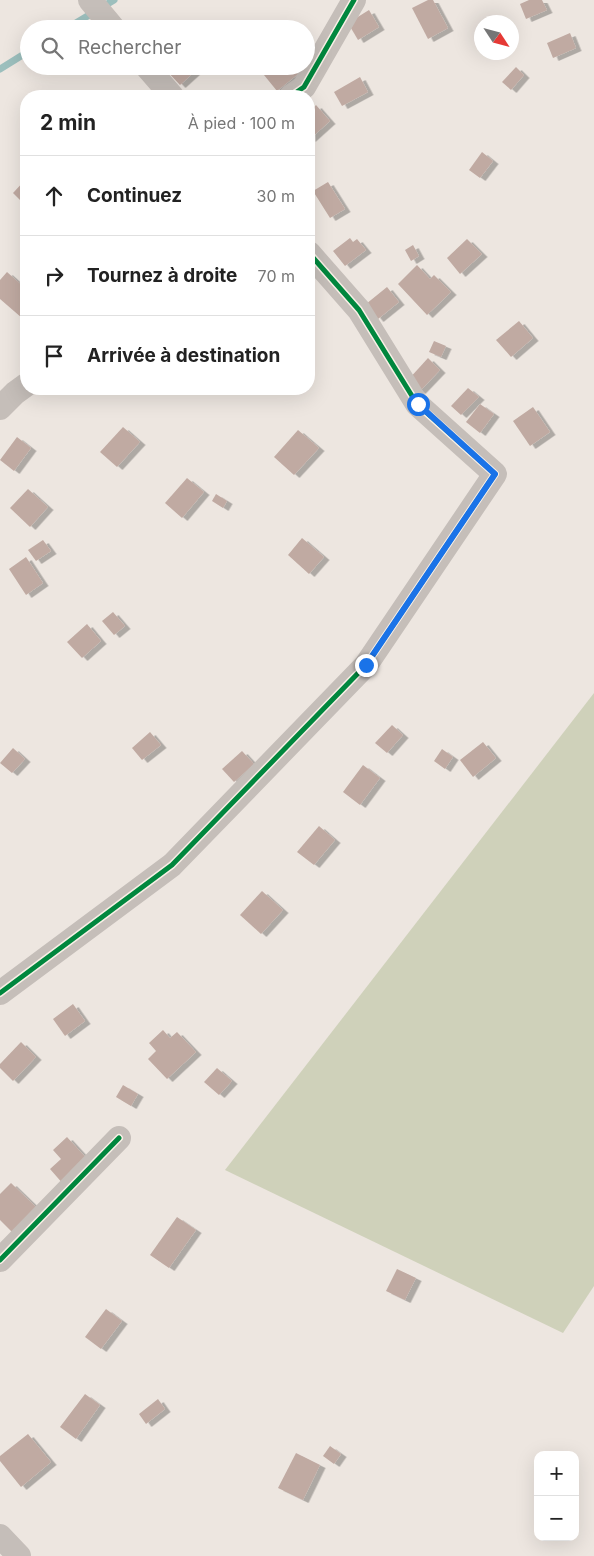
<!DOCTYPE html>
<html lang="fr">
<head>
<meta charset="utf-8">
<style>
	:root { --surface:#fff; --page:#f2f2f2; --text:#222; --muted:#767676; --line:#e0e0e0 }
	body { margin:0; font-family:Inter,sans-serif; background:var(--page); color:var(--text) }
	.controls { position:absolute; right:15px; bottom:15px; display:grid; overflow:hidden; border-radius:10px; box-shadow:0 5px 20px #0002 }
	.controls button { width:45px; height:45px; display:grid; place-items:center; padding:0; border:0; border-bottom:1px solid var(--line); background:var(--surface); color:var(--text); font:25px sans-serif }
	.compass { position:absolute; left:474px; top:15px; width:45px; height:45px; border-radius:50%; background:var(--surface); box-shadow:0 5px 20px #0002; rotate:126deg }
	.stop { position:absolute; width:15px; height:15px; margin:-11px; border:4px solid #1a73e8; border-radius:50%; background:#fff }
	.stop.end { background:#1a73e8; border-color:#fff; box-shadow:0 1px 5px #0008 }
	.list { margin:0; padding:0; list-style:none }
	h2 { display:flex; justify-content:space-between; align-items:center; height:65px; margin:0; padding:0 20px; font-size:21px }
	h2 small { font-size:16px; font-weight:400; color:var(--muted) }
	.list li { display:grid; grid-template-columns:32px 1fr auto; gap:15px; align-items:center; box-sizing:border-box; height:80px; padding:0 20px; border-top:1px solid var(--line) }
	.list b { display:block; font-size:19px; white-space:nowrap }
	.list em { font-size:16px; font-style:normal; color:var(--muted) }
	.icon { flex:none; width:28px; height:28px; fill:none; stroke:currentColor; stroke-width:2; stroke-linecap:round; stroke-linejoin:round }
	.map { position:relative; flex:none; width:594px; height:1556px; overflow:hidden }
	.search { position:absolute; background:var(--surface); box-shadow:0 5px 20px #0002; left:20px; top:20px; width:295px; height:55px; display:flex; align-items:center; gap:12px; box-sizing:border-box; padding:0 18px; border-radius:28px; color:var(--muted); font-size:19px }
	.panel { position:absolute; background:var(--surface); box-shadow:0 5px 20px #0002; left:20px; top:90px; width:295px; height:305px; border-radius:20px }
	.map>svg:first-child { display:block }
</style>
</head>
<body>
<div class="map">
<svg width="594" height="1556" viewBox="0 0 594 1556">
	<defs>
		<filter id="shadow"><feDropShadow dx="5.5" dy="3" stdDeviation="0" flood-color="#0004"/></filter>
	</defs>
	<rect width="100%" height="100%" fill="#ede6e0"/>
	<path fill="#cfd1ba" d="M 594,693 L 594,1286 L 563,1333 L 225,1170 Z"/>
	<g fill="none" stroke-linecap="round" stroke-linejoin="round">
		<g stroke="#9cbfbd" stroke-width="7">
			<path d="M 66,29 L 114,0"/>
			<path d="M 0,69 L 29,51"/>
		</g>
	</g>
	<g fill="#c0aaa2" filter="url(#shadow)">
		<path d="M 428,0 L 433,0 L 448,28 L 428,39 L 412,8 Z"/>
		<path d="M 529,0 L 542,0 L 547,10 L 526,19 L 520,4 Z"/>
		<path d="M 369,10 L 379,27 L 358,40 L 348,23 Z"/>
		<path d="M 570,33 L 576,48 L 553,58 L 547,43 Z"/>
		<path d="M 169,66 L 201,66 L 180,85 L 165,69 Z"/>
		<path d="M 275,66 L 292,66 L 298,74 L 277,91 L 264,75 Z"/>
		<path d="M 516,67 L 524,75 L 511,90 L 502,82 Z"/>
		<path d="M 360,77 L 368,92 L 342,106 L 334,92 Z"/>
		<path d="M 316,105 L 330,121 L 310,139 L 309,112 Z"/>
		<path d="M 482,152 L 493,161 L 480,178 L 469,170 Z"/>
		<path d="M 26,179 L 26,199 L 23,203 L 13,193 Z"/>
		<path d="M 328,182 L 345,209 L 330,218 L 313,191 Z"/>
		<path d="M 350,238 L 353,242 L 357,239 L 366,250 L 345,266 L 333,251 Z"/>
		<path d="M 467,239 L 482,254 L 460,274 L 447,258 Z"/>
		<path d="M 413,245 L 419,256 L 411,261 L 405,250 Z"/>
		<path d="M 417,265 L 430,279 L 434,275 L 451,292 L 427,315 L 398,284 Z"/>
		<path d="M 7,272 L 26,289 L 26,313 L 22,318 L 0,299 L 0,280 Z"/>
		<path d="M 387,287 L 399,302 L 378,319 L 366,304 Z"/>
		<path d="M 519,321 L 533,338 L 511,357 L 496,340 Z"/>
		<path d="M 434,341 L 446,346 L 441,357 L 429,352 Z"/>
		<path d="M 428,358 L 440,370 L 420,391 L 408,380 Z"/>
		<path d="M 468,388 L 479,397 L 461,415 L 451,406 Z"/>
		<path d="M 480,404 L 494,414 L 480,433 L 466,422 Z"/>
		<path d="M 533,407 L 550,432 L 530,446 L 513,421 Z"/>
		<path d="M 123,427 L 140,442 L 117,467 L 100,452 Z"/>
		<path d="M 298,430 L 319,448 L 294,475 L 274,457 Z"/>
		<path d="M 17,437 L 31,448 L 14,471 L 0,460 Z"/>
		<path d="M 187,478 L 204,492 L 182,518 L 165,503 Z"/>
		<path d="M 28,489 L 48,507 L 30,527 L 10,508 Z"/>
		<path d="M 216,494 L 227,501 L 223,508 L 212,501 Z"/>
		<path d="M 302,538 L 324,557 L 309,574 L 288,555 Z"/>
		<path d="M 43,540 L 51,551 L 36,561 L 28,550 Z"/>
		<path d="M 26,557 L 43,583 L 26,595 L 9,569 Z"/>
		<path d="M 113,612 L 125,626 L 114,635 L 102,621 Z"/>
		<path d="M 87,624 L 101,641 L 82,658 L 67,642 Z"/>
		<path d="M 392,725 L 403,735 L 387,753 L 375,743 Z"/>
		<path d="M 150,732 L 161,745 L 142,760 L 132,748 Z"/>
		<path d="M 483,742 L 496,758 L 473,777 L 460,760 Z"/>
		<path d="M 13,748 L 25,759 L 12,773 L 0,763 Z"/>
		<path d="M 442,749 L 453,757 L 445,769 L 434,761 Z"/>
		<path d="M 242,751 L 254,764 L 234,782 L 222,769 Z"/>
		<path d="M 363,765 L 380,778 L 360,805 L 343,792 Z"/>
		<path d="M 319,826 L 335,840 L 314,865 L 297,852 Z"/>
		<path d="M 262,891 L 283,910 L 261,934 L 240,915 Z"/>
		<path d="M 73,1004 L 85,1021 L 65,1036 L 53,1019 Z"/>
		<path d="M 163,1030 L 170,1038 L 177,1032 L 196,1052 L 167,1079 L 148,1059 L 156,1051 L 149,1043 Z"/>
		<path d="M 21,1042 L 36,1057 L 13,1081 L 0,1068 L 0,1064 Z"/>
		<path d="M 217,1068 L 232,1081 L 219,1095 L 204,1082 Z"/>
		<path d="M 123,1085 L 138,1094 L 131,1106 L 116,1097 Z"/>
		<path d="M 67,1137 L 89,1161 L 64,1185 L 50,1169 L 61,1159 L 53,1150 Z"/>
		<path d="M 11,1183 L 37,1208 L 13,1233 L 0,1220 L 0,1194 Z"/>
		<path d="M 177,1217 L 196,1230 L 169,1268 L 150,1255 Z"/>
		<path d="M 397,1269 L 416,1278 L 405,1300 L 386,1291 Z"/>
		<path d="M 106,1309 L 122,1321 L 101,1349 L 85,1337 Z"/>
		<path d="M 85,1394 L 100,1405 L 76,1439 L 60,1427 Z"/>
		<path d="M 158,1399 L 165,1409 L 146,1424 L 139,1414 Z"/>
		<path d="M 28,1434 L 51,1462 L 21,1487 L 0,1461 L 0,1456 Z"/>
		<path d="M 330,1446 L 341,1454 L 334,1464 L 323,1456 Z"/>
		<path d="M 296,1453 L 320,1465 L 303,1500 L 278,1488 Z"/>
	</g>
	<g fill="none" stroke-linecap="round" stroke-linejoin="round">
		<g stroke="#c5beb9" stroke-width="24">
			<path d="M 90,0 L 114,29"/>
			<path d="M 146,66 L 172,96"/>
			<path d="M 291,96 L 304,87 L 354,0"/>
			<path d="M 0,408 L 15,393 L 26,385"/>
			<path d="M 0,993 L 172,865 L 366,665 L 495,474 L 417,404 L 359,310 L 309,253"/>
			<path d="M 0,1260 L 119,1138"/>
			<path d="M 0,1536 L 19,1556"/>
		</g>
		<defs>
			<g id="cycleway">
				<path d="M 291,96 L 304,87 L 354,0"/>
				<path d="M 0,993 L 172,865 L 366,665 L 495,474 L 417,404 L 359,310 L 309,253"/>
				<path d="M 0,1260 L 119,1138"/>
			</g>
		</defs>
		<use href="#cycleway" stroke="#f9f0e7" stroke-width="8"/>
		<use href="#cycleway" stroke="#00873e" stroke-width="5"/>
	</g>
	<g fill="none" stroke-linecap="round" stroke-linejoin="round">
		<path stroke="#1a73e8" stroke-width="6" d="M 366,665 L 495,474 L 418,404"/>
	</g>
</svg>
<div class="controls">
<button>+</button>
<button>−</button>
</div>
<svg class="compass" viewBox="-18 -18 36 36"><path d="M0-13l5 13h-10z" fill="#e53935"/><path d="M0 13l5-13h-10z" fill="#767676"/></svg>
<div class="stop" style="left:418px;top:404px"></div>
<div class="stop end" style="left:366px;top:665px"></div>
<div class="search"><svg class="icon" aria-label="search" viewBox="0 0 24 24"><circle cx="10" cy="10" r="6"/><path d="M15 15l6 6"/></svg>Rechercher</div>
<section class="panel">
<h2>2 min<small>À pied · 100 m</small></h2>
<ul class="list">
<li><svg class="icon" aria-label="ahead" viewBox="0 0 24 24"><path d="M12 20V5M6 11l6-6 6 6"/></svg><div><b>Continuez</b></div><em>30 m</em></li>
<li><svg class="icon" aria-label="right" viewBox="0 0 24 24"><path d="M7 20v-9h11M14 6l5 5-5 5"/></svg><div><b>Tournez à droite</b></div><em>70 m</em></li>
<li><svg class="icon" aria-label="arrive" viewBox="0 0 24 24"><path d="M6 21V4h12l-3 4 3 4H6"/></svg><div><b>Arrivée à destination</b></div></li>
</ul>
</section>
</div>
</body>
</html>
